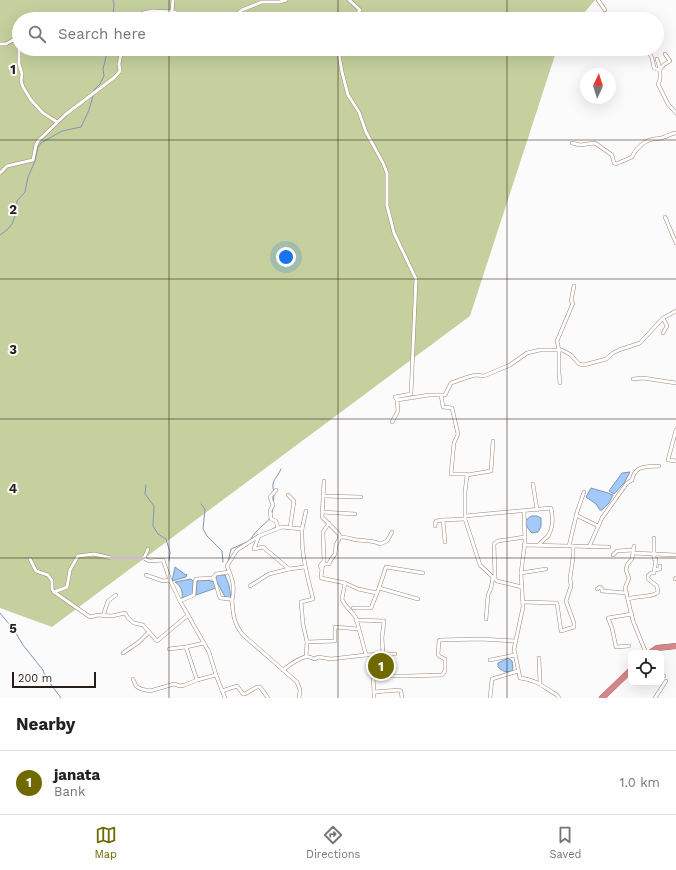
<!DOCTYPE html>
<html lang="en">
<head>
<meta charset="utf-8">
<style>
	:root { --surface:#fff; --page:#f6f6f6; --text:#222; --muted:#767676; --line:#e0e0e0; --accent:#706900 }
	body { margin:0; font-family:"Work Sans",sans-serif; background:var(--page); color:var(--text) }
	.controls { position:absolute; right:12px; bottom:12px; display:grid; overflow:hidden; border-radius:8px; box-shadow:0 4px 16px #0002 }
	.controls button { width:36px; height:36px; display:grid; place-items:center; padding:0; border:0; border-bottom:1px solid var(--line); background:var(--surface); color:var(--text); font:20px sans-serif }
	.compass { position:absolute; left:580px; top:68px; width:36px; height:36px; border-radius:50%; background:var(--surface); box-shadow:0 4px 16px #0002; rotate:4deg }
	.scale { position:absolute; left:12px; bottom:10px; width:84px; box-sizing:border-box; padding-left:4px; border:2px solid #291e17; border-top:0; font-size:11px; line-height:14px; white-space:nowrap; color:#291e17; -webkit-text-stroke:3px #fbfbfb; paint-order:stroke }
	.you { position:absolute; left:286px; top:257px; width:14px; height:14px; margin:-10px; border:3px solid #fff; border-radius:50%; background:#1a73e8; box-shadow:0 0 0 6px #1a73e833 }
	.badge { display:grid; place-items:center; width:26px; height:26px; border-radius:50%; background:var(--accent); color:#fff; font-size:13px; font-weight:700 }
	.pin { position:absolute; translate:-50% -50%; border:2px solid #fff; box-shadow:0 1px 4px #0006 }
	.list { margin:0; padding:0; list-style:none }
	h2 { display:flex; justify-content:space-between; align-items:center; height:52px; margin:0; padding:0 16px; font-size:17px }
	h2 small { font-size:13px; font-weight:400; color:var(--muted) }
	.list li { display:grid; grid-template-columns:26px 1fr auto; gap:12px; align-items:center; box-sizing:border-box; height:64px; padding:0 16px; border-top:1px solid var(--line) }
	.list b { display:block; font-size:15px; white-space:nowrap }
	.list p { margin:0; font-size:13px; white-space:nowrap; color:var(--muted) }
	.list em { font-size:13px; font-style:normal; color:var(--muted) }
	.icon { flex:none; width:22px; height:22px; fill:none; stroke:currentColor; stroke-width:2; stroke-linecap:round; stroke-linejoin:round }
	.map { position:relative; flex:none; width:676px; height:698px; overflow:hidden }
	.search { position:absolute; background:var(--surface); box-shadow:0 4px 16px #0002; left:12px; right:12px; top:12px; height:44px; display:flex; align-items:center; gap:10px; box-sizing:border-box; padding:0 14px; border-radius:22px; color:var(--muted); font-size:15px }
	.sheet { height:116px; background:var(--surface) }
	nav { display:flex; justify-content:space-around; align-items:center; box-sizing:border-box; height:56px; border-top:1px solid var(--line); background:var(--surface); font-size:11px; color:var(--muted) }
	nav a { display:grid; justify-items:center; gap:2px }
	nav .on { color:var(--accent) }
	.map>svg:first-child { display:block }
</style>
</head>
<body>
<div class="map">
<svg width="676" height="698" viewBox="0 0 676 698">
	<rect width="100%" height="100%" fill="#fbfbfb"/>
	<path fill="#c5d09e" d="M 0,0 L 595,0 L 579,19 L 19,19 L 19,49 L 557,49 L 470,316 L 52,627 L 0,608 Z"/>
	<g fill="#a3cafa" stroke="#7e96b6">
		<path d="M 630,472 L 624,483 L 614,494 L 609,491 L 622,473 Z"/>
		<path d="M 591,488 L 608,493 L 613,495 L 609,503 L 602,510 L 600,510 L 596,504 L 586,497 Z"/>
		<path d="M 531,516 L 537,516 L 541,518 L 541,527 L 538,532 L 532,533 C 528,529 526,526 525,521 Z"/>
		<path d="M 175,567 L 186,575 L 187,574 L 186,577 L 172,581 Z"/>
		<path d="M 217,575 L 225,575 L 229,585 L 231,598 L 225,597 L 216,580 L 216,578 Z"/>
		<path d="M 191,579 L 193,581 L 193,594 L 182,598 C 183,591 181,586 175,582 Z"/>
		<path d="M 207,580 L 214,582 L 216,588 L 196,595 L 197,581 Z"/>
		<path d="M 508,658 L 512,661 L 513,668 L 512,671 C 506,673 502,671 498,667 L 498,663 Z"/>
	</g>
	<g fill="none" stroke-linecap="round" stroke-linejoin="round">
		<g stroke="#7e96b6" stroke-width="1">
			<path d="M 113,0 L 114,4 L 113,19"/>
			<path d="M 93,93 L 94,90 L 100,84 L 104,76 L 103,69 L 108,49"/>
			<path d="M 0,235 L 7,230 L 12,224 L 16,213 L 17,201 L 25,192 L 28,177 L 35,161 L 38,147 L 41,143 L 62,131 L 81,127 L 89,110 L 93,96"/>
			<path d="M 146,485 L 145,494 L 154,506 L 153,526 L 158,534 L 166,539 L 170,552 L 169,561"/>
			<path d="M 274,492 C 270,480 277,479 281,469"/>
			<path d="M 201,504 L 205,509 L 203,529 L 207,536 L 222,551 L 223,562"/>
			<path d="M 273,504 L 274,495"/>
			<path d="M 272,513 L 273,507"/>
			<path d="M 264,533 L 279,526"/>
			<path d="M 251,539 C 256,529 264,526 270,518"/>
			<path d="M 228,562 L 231,549 L 247,542"/>
			<path d="M 0,613 L 14,630 L 23,645 L 43,670 L 46,678 L 61,698"/>
		</g>
		<defs>
			<g id="street">
				<path d="M 349,0 L 360,10 L 353,19"/>
				<path d="M 598,0 L 605,10"/>
				<path d="M 172,12 L 173,0"/>
				<path d="M 131,19 L 143,13 L 152,11 L 175,12 L 184,19"/>
				<path d="M 231,19 L 242,10 L 262,2 L 280,2 L 286,0"/>
				<path d="M 0,44 L 6,44 L 13,40 L 16,41 L 19,44"/>
				<path d="M 19,49 L 19,64 L 22,74 L 21,81 L 23,87 L 31,100 L 43,113 L 57,122"/>
				<path d="M 338,49 L 342,72 L 348,95 L 359,112 L 366,132 L 383,163 L 387,173 L 387,206 L 390,217 L 394,233 L 416,279 L 411,394 L 395,397"/>
				<path d="M 647,49 L 652,58 L 654,68 L 659,70"/>
				<path d="M 665,54 L 670,61 C 652,71 665,73 658,84 L 668,104 L 676,113"/>
				<path d="M 657,59 L 660,68"/>
				<path d="M 572,143 L 580,145 L 595,143 L 612,155 L 614,163 L 616,164 L 632,157 C 636,148 645,140 654,139 C 658,138 661,139 664,137 C 669,136 671,133 676,133"/>
				<path d="M 0,173 L 7,166 L 33,160 L 36,145 L 38,141 L 66,114 L 115,77 L 120,71 L 119,64 L 122,49"/>
				<path d="M 665,217 L 676,243"/>
				<path d="M 663,333 L 667,326 L 663,318"/>
				<path d="M 633,379 L 643,378 L 676,383"/>
				<path d="M 560,383 L 559,373 L 559,350 L 557,341 L 573,303 L 571,301 L 574,286"/>
				<path d="M 395,397 L 397,400 L 429,395 L 441,395"/>
				<path d="M 392,422 L 398,411 L 397,400"/>
				<path d="M 676,430 L 668,460 L 676,461"/>
				<path d="M 467,475 L 491,471 L 493,441"/>
				<path d="M 324,481 L 322,517 L 339,534 L 340,537 L 336,545 L 335,554 L 330,561 L 329,564 L 324,564 L 322,568 L 321,578 L 345,583 L 342,599 C 345,607 352,611 356,618 L 366,655 L 383,654"/>
				<path d="M 533,484 L 537,510"/>
				<path d="M 276,490 L 270,497 L 273,505 L 270,511 L 271,519 L 276,521 L 278,528"/>
				<path d="M 288,495 L 294,501 L 290,528"/>
				<path d="M 323,496 L 361,497"/>
				<path d="M 524,511 L 525,542 L 521,573 L 523,607 L 514,649 L 520,678 C 540,681 541,686 557,695 L 559,698"/>
				<path d="M 322,512 L 355,514"/>
				<path d="M 576,515 L 598,526"/>
				<path d="M 465,519 L 480,565 L 497,581 L 522,587"/>
				<path d="M 435,526 L 436,521 L 443,520"/>
				<path d="M 302,529 L 306,511"/>
				<path d="M 340,537 C 349,537 349,539 357,540 C 365,541 372,540 380,544 L 387,541 L 392,532"/>
				<path d="M 445,542 L 443,520 L 465,519 L 465,517"/>
				<path d="M 524,545 L 569,546 L 577,512 L 584,492"/>
				<path d="M 539,545 C 541,542 545,539 548,536 C 553,528 553,517 551,508 L 465,516 L 465,492 L 467,475 L 466,474 L 451,474 L 454,443 L 458,434 L 452,408 L 443,407 L 441,395 L 445,395 L 451,383 L 468,377 L 476,375 L 484,376 L 510,365 L 527,353 L 540,350 L 562,350 L 571,355 L 579,364 L 584,365 L 606,359 L 613,353 L 619,350 L 640,343 L 663,318 L 676,311"/>
				<path d="M 571,546 L 609,547"/>
				<path d="M 634,546 L 632,559 L 627,565 L 626,570 L 629,578 L 625,588 L 633,621 L 646,653"/>
				<path d="M 589,547 L 602,518 L 627,483 L 632,480 C 635,465 646,467 659,466"/>
				<path d="M 148,549 L 144,558 L 149,561 L 163,560 L 170,580"/>
				<path d="M 633,553 L 676,555"/>
				<path d="M 613,555 L 617,551 L 633,550"/>
				<path d="M 30,559 L 36,571 L 48,575 L 52,581 L 52,589 L 54,592 L 90,617 L 98,615 L 112,616 L 125,613 L 128,618 L 134,623 L 143,625 L 157,641 L 188,615"/>
				<path d="M 289,569 L 263,547 L 254,549 L 259,536 L 282,527 L 302,529 C 301,555 307,574 313,599 L 301,602 L 303,624 L 307,642 L 306,657"/>
				<path d="M 322,569 L 320,566 L 324,561 L 323,532 L 329,523"/>
				<path d="M 655,570 L 660,569 L 660,566"/>
				<path d="M 521,573 L 546,569"/>
				<path d="M 146,575 L 163,581 L 170,580 L 180,601"/>
				<path d="M 213,578 L 216,574 L 229,572"/>
				<path d="M 495,578 L 494,544 L 498,541 L 525,537"/>
				<path d="M 675,579 L 676,578"/>
				<path d="M 345,583 L 358,589 L 377,593 L 379,588 L 418,599"/>
				<path d="M 250,586 L 269,574 L 289,569 L 305,567"/>
				<path d="M 379,588 L 386,567 L 423,573"/>
				<path d="M 597,589 L 600,587 L 602,589 L 602,591 L 627,593"/>
				<path d="M 54,592 L 67,587 L 70,570 L 78,556 L 94,554 L 111,558 L 144,558"/>
				<path d="M 629,599 C 637,595 653,598 658,592 L 657,586 L 648,579 L 648,576 L 651,573 L 654,573 L 656,559 L 654,559 L 654,538"/>
				<path d="M 232,601 C 235,586 233,580 227,566 L 237,550 L 259,536"/>
				<path d="M 523,602 L 557,603 L 561,631 L 574,627 L 574,623 L 566,601 L 571,586 L 570,578 L 573,558 L 573,546"/>
				<path d="M 353,608 L 371,608 L 377,593"/>
				<path d="M 103,616 L 108,601 L 116,595"/>
				<path d="M 486,619 L 488,595 L 491,588 L 493,577"/>
				<path d="M 356,620 L 384,621 L 382,638 L 383,654 L 395,654"/>
				<path d="M 307,642 L 335,641 L 335,627 L 358,629"/>
				<path d="M 204,643 L 186,647 L 197,680 L 216,675"/>
				<path d="M 629,646 L 616,647 L 612,628 L 608,618 L 632,614"/>
				<path d="M 169,649 L 186,647"/>
				<path d="M 123,653 L 139,642 L 149,632"/>
				<path d="M 539,658 L 540,683"/>
				<path d="M 490,660 L 515,655"/>
				<path d="M 283,670 C 288,666 303,655 309,657 C 311,657 313,659 315,659 L 318,657 L 331,659 L 366,655"/>
				<path d="M 661,676 L 664,676"/>
				<path d="M 133,679 L 136,686 L 141,689 L 150,691 L 174,684 L 180,686 L 185,685 L 197,680"/>
				<path d="M 222,691 L 237,686 L 243,694 L 245,694 L 257,687 L 260,687 L 268,698"/>
				<path d="M 225,698 L 216,675 L 209,652 L 180,601 L 194,595 L 195,581 L 196,579 L 214,578 L 220,598 L 230,599 L 232,601 C 233,615 234,624 243,635 L 297,682 L 300,690 L 299,698"/>
				<path d="M 374,698 L 374,692"/>
				<path d="M 402,698 L 401,691 L 399,690 L 374,692 L 373,676 L 408,676 L 442,675 L 445,671 L 445,659 L 439,656 L 438,654 L 439,641 L 440,640 L 481,639 L 516,641"/>
				<path d="M 490,698 L 492,679 L 518,671"/>
				<path d="M 655,698 L 666,681"/>
			</g>
			<g id="highway">
				<path d="M 650,653 L 657,648 L 676,646"/>
				<path d="M 602,698 L 631,670"/>
			</g>
		</defs>
		<use href="#street" stroke="#a28674" stroke-width="4"/>
		<use href="#highway" stroke="#996260" stroke-width="6"/>
		<use href="#street" stroke="#fff" stroke-width="3"/>
		<use href="#highway" stroke="#d58688" stroke-width="5.5"/>
	</g>
	<path fill="none" stroke="#291e17" stroke-width="1" stroke-opacity="0.55" d="M 169,0 L 169,19M 338,0 L 338,19M 507,0 L 507,19M 169,49 L 169,698M 338,49 L 338,698M 507,49 L 507,698M 0,140 L 676,140M 0,279 L 676,279M 0,419 L 676,419M 0,558 L 676,558"/>
	<g font-size="13" text-anchor="middle" font-weight="bold" fill="#291e17" stroke="#fbfbfb" stroke-width="4" stroke-linejoin="round" paint-order="stroke">
		<text x="13" y="74">1</text>
		<text x="13" y="214">2</text>
		<text x="13" y="354">3</text>
		<text x="13" y="493">4</text>
		<text x="13" y="633">5</text>
	</g>
</svg>
<div class="controls">
<button><svg class="icon" aria-label="locate" viewBox="0 0 24 24"><circle cx="12" cy="12" r="6"/><path d="M12 2v4M12 18v4M2 12h4M18 12h4"/></svg></button>
</div>
<svg class="compass" viewBox="-18 -18 36 36"><path d="M0-13l5 13h-10z" fill="#e53935"/><path d="M0 13l5-13h-10z" fill="#767676"/></svg>
<div class="scale">200 m</div>
<div class="you"></div>
<div class="pin badge" style="left:381px;top:666px">1</div>
<div class="search"><svg class="icon" aria-label="search" viewBox="0 0 24 24"><circle cx="10" cy="10" r="6"/><path d="M15 15l6 6"/></svg>Search here</div>
</div>
<section class="sheet">
<h2>Nearby<small></small></h2>
<ul class="list">
<li><span class="badge">1</span><div><b>janata</b><p>Bank</p></div><em>1.0 km</em></li>
</ul>
</section>
<nav>
<a class="on"><svg class="icon" aria-label="map" viewBox="0 0 24 24"><path d="M3 6l6-2 6 2 6-2v14l-6 2-6-2-6 2zM9 4v14M15 6v14"/></svg>Map</a>
<a><svg class="icon" aria-label="directions" viewBox="0 0 24 24"><path d="M12 3l9 9-9 9-9-9zM9 14v-3h6M13 9l2 2-2 2"/></svg>Directions</a>
<a><svg class="icon" aria-label="saved" viewBox="0 0 24 24"><path d="M7 4h10v16l-5-4-5 4z"/></svg>Saved</a>
</nav>
</body>
</html>
